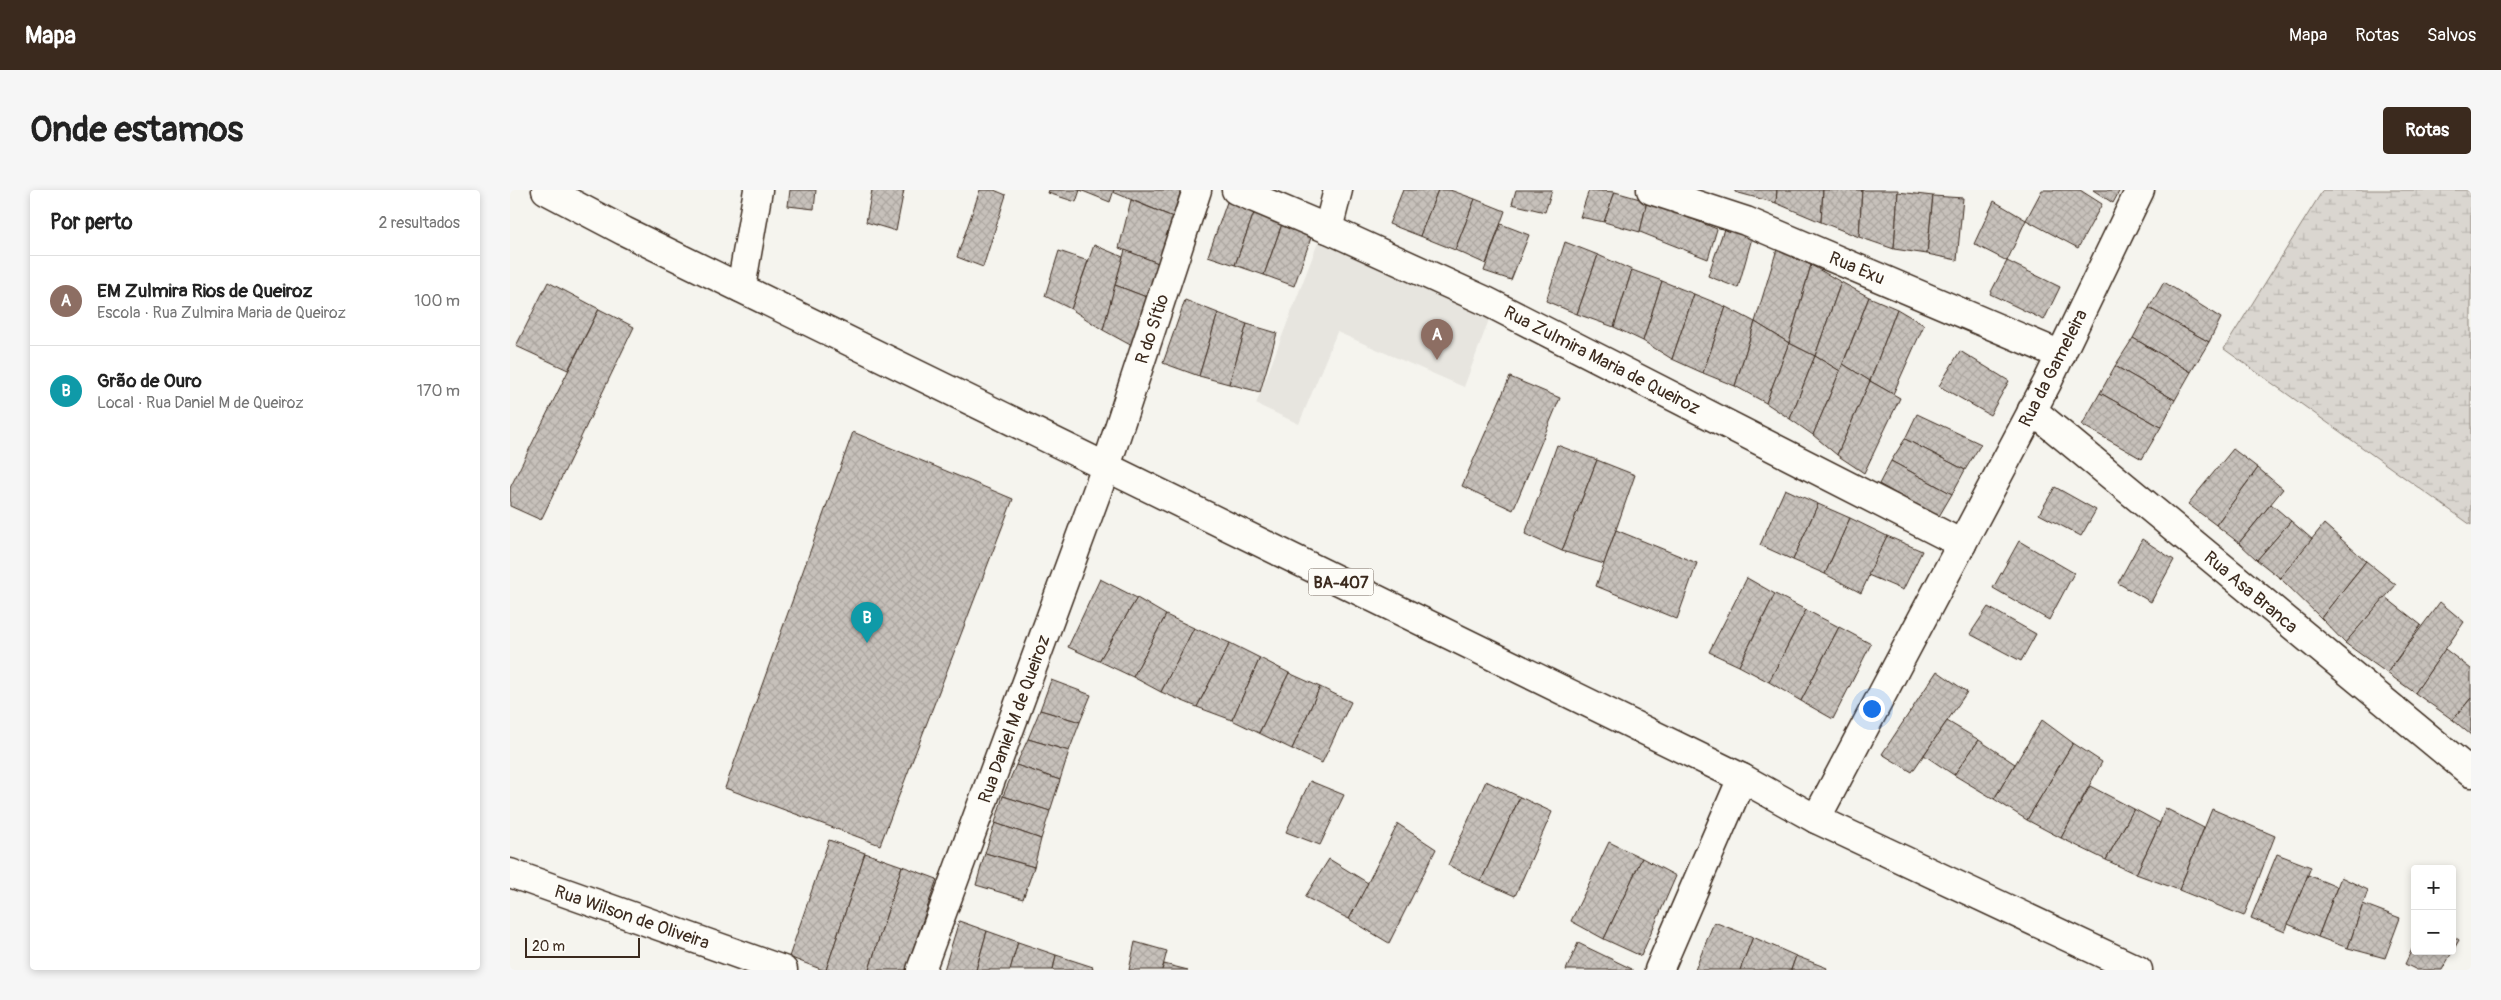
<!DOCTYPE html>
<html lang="pt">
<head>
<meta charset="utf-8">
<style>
	:root { --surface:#fff; --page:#f6f6f6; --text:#222; --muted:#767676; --line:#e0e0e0; --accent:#3b2a1e }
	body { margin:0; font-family:Pangolin,sans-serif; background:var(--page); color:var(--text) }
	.controls { position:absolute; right:15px; bottom:15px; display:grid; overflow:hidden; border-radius:5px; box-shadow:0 2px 8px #0003 }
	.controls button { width:45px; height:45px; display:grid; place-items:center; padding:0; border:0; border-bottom:1px solid var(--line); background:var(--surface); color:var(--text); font:25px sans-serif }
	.scale { position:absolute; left:15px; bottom:12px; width:115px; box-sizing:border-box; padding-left:5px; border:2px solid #3b2a1e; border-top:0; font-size:14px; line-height:18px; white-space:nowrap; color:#3b2a1e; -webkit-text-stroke:4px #fdfcf7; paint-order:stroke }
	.you { position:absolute; left:1361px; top:518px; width:18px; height:18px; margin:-12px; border:4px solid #fff; border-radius:50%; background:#1a73e8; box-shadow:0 0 0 8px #1a73e833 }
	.badge { display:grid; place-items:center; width:32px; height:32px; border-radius:50%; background:var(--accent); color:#fff; font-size:16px; font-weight:700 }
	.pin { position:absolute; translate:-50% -41px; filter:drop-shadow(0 1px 2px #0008) }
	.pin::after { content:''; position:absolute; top:26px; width:18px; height:15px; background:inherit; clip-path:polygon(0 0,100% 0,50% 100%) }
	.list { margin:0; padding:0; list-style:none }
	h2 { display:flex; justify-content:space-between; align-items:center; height:65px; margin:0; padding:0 20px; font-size:21px }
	h2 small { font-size:16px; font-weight:400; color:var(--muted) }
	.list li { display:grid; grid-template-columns:32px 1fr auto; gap:15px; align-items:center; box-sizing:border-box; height:90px; padding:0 20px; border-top:1px solid var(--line) }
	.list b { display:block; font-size:19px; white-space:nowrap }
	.list p { margin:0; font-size:16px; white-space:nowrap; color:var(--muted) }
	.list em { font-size:16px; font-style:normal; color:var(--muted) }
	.map { position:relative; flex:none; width:1961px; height:780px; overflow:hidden; border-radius:5px }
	header { display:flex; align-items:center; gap:30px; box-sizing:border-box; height:70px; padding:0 25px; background:var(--accent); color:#fff }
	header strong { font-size:24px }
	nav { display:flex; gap:28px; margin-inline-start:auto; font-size:18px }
	.intro { display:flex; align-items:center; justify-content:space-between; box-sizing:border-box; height:120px; padding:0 30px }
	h1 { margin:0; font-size:35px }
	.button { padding:12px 22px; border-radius:5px; background:var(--accent); color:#fff; font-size:18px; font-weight:700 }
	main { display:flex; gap:30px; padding:0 30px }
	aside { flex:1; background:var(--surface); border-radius:5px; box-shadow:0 2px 8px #0003 }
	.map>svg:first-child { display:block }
</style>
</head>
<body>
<header>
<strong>Mapa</strong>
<nav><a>Mapa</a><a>Rotas</a><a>Salvos</a></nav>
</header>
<div class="intro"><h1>Onde estamos</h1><a class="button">Rotas</a></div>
<main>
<aside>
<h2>Por perto<small>2 resultados</small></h2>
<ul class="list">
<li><span class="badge" style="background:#8d6e63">A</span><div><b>EM Zulmira Rios de Queiroz</b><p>Escola · Rua Zulmira Maria de Queiroz</p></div><em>100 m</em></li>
<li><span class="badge" style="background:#0f9aa8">B</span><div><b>Grão de Ouro</b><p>Local · Rua Daniel M de Queiroz</p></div><em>170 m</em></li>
</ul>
</aside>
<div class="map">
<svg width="1961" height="780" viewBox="0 0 1961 780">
	<defs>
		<pattern id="wetland-marsh" width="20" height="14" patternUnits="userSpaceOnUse" patternTransform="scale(1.25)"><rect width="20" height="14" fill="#dad6d0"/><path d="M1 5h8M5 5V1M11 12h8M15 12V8" fill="none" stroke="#bcb8b2"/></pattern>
		<pattern id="building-cross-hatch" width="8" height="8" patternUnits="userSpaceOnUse" patternTransform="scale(1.25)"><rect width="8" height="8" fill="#c7c1bb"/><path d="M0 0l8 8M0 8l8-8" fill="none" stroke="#aca6a0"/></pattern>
	</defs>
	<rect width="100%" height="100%" fill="#f5f4ee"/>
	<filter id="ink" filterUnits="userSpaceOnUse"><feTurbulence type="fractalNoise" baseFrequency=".02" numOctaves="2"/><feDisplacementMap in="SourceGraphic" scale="10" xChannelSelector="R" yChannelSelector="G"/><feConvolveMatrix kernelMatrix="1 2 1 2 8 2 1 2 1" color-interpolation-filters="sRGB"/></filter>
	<g filter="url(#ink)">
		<path fill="#e7e5df" d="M 809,50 L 980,127 L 954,197 L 827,142 L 789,234 L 746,214 Z"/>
		<path fill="url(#wetland-marsh)" stroke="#8a8077" d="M 1813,0 L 1961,0 L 1961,335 L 1714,159 Z"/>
		<g fill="url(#building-cross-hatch)" stroke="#3b2a1e">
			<path d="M 280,0 L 306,0 L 304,19 L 278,16 Z"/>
			<path d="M 362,0 L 394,0 L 386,41 L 356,32 Z"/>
			<path d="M 470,0 L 484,0 L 496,5 L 473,77 L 447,67 Z"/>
			<path d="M 539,0 L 570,0 L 566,12 L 538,3 Z"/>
			<path d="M 570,0 L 604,0 L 600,12 Z"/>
			<path d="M 604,0 L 671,0 L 663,27 L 603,2 Z"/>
			<path d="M 893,0 L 928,0 L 910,46 L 879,34 Z"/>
			<path d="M 928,0 L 940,0 L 965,9 L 945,60 L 910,46 Z"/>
			<path d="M 1006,0 L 1042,0 L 1035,22 L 1002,14 Z"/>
			<path d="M 1079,0 L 1105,2 L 1094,32 L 1070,27 Z"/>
			<path d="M 1225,0 L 1267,0 L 1266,13 L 1225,2 Z"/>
			<path d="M 1267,0 L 1313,0 L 1311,32 L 1266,13 Z"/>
			<path d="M 1313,0 L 1352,0 L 1349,47 L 1311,32 Z"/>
			<path d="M 1352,0 L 1388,0 L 1384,59 L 1349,47 Z"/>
			<path d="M 1532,0 L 1570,0 L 1592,14 L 1568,58 L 1516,30 Z"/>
			<path d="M 1583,0 L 1610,0 L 1603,13 Z"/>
			<path d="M 1105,2 L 1137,11 L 1130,42 L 1094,32 Z"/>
			<path d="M 1388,2 L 1423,6 L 1417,64 L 1384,59 Z"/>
			<path d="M 1423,6 L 1453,8 L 1447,70 L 1417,64 Z"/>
			<path d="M 965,9 L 995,21 L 976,74 L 945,60 Z"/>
			<path d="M 621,10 L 663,27 L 648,73 L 609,58 Z"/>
			<path d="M 1137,11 L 1207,39 L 1198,69 L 1130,42 Z"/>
			<path d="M 1484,11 L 1516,30 L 1497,71 L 1464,54 Z"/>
			<path d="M 717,12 L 744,23 L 725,75 L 698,66 Z"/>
			<path d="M 744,23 L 772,34 L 754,85 L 725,75 Z"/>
			<path d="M 772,34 L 802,45 L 784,96 L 754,85 Z"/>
			<path d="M 991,34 L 1019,45 L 1001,90 L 974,81 Z"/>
			<path d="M 1214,39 L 1242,48 L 1228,98 L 1198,86 Z"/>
			<path d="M 1055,52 L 1088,65 L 1067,124 L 1036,111 Z"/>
			<path d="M 584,55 L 613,67 L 593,140 L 561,119 Z"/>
			<path d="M 1267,59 L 1301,75 L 1279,153 L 1245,132 Z"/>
			<path d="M 615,60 L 648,73 L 639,108 L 605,95 Z"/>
			<path d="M 549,61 L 578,71 L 561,119 L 535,106 Z"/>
			<path d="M 1088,65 L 1122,80 L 1104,137 L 1067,124 Z"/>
			<path d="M 1497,71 L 1550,97 L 1534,130 L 1480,104 Z"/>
			<path d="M 1301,75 L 1331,92 L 1305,166 L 1279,153 Z"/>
			<path d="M 1122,80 L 1152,91 L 1133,151 L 1104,137 Z"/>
			<path d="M 1152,91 L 1184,104 L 1162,169 L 1133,151 Z"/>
			<path d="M 38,92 L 89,119 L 58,180 L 6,156 Z"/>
			<path d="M 1331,92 L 1359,107 L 1330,181 L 1305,166 Z"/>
			<path d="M 1654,92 L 1711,128 L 1699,152 L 1639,118 Z"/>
			<path d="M 605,95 L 639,108 L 624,157 L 593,140 Z"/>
			<path d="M 1184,104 L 1216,117 L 1193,183 L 1162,169 Z"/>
			<path d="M 1359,107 L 1387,119 L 1360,191 L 1333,174 Z"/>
			<path d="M 675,110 L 708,123 L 689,186 L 653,173 Z"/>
			<path d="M 1216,117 L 1245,132 L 1225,196 L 1193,183 Z"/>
			<path d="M 1639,118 L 1699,152 L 1681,182 L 1623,148 Z"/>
			<path d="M 89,119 L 124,137 L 31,330 L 0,316 L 0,298 Z"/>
			<path d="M 1387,119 L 1414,135 L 1383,204 L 1360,191 Z"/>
			<path d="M 708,123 L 737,134 L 719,194 L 689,186 Z"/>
			<path d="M 1245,132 L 1279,153 L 1256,213 L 1225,196 Z"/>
			<path d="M 737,134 L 767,143 L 750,202 L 719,194 Z"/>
			<path d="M 1623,148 L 1681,182 L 1665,210 L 1605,176 Z"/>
			<path d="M 1279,153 L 1305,166 L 1280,229 L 1256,213 Z"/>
			<path d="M 1450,161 L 1499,191 L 1480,225 L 1429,196 Z"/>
			<path d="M 1305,166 L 1330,181 L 1303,245 L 1280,229 Z"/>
			<path d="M 1333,174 L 1360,191 L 1327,265 L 1303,245 Z"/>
			<path d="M 1605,176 L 1665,210 L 1651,237 L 1590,203 Z"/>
			<path d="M 1000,187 L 1050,208 L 1003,320 L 952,296 Z"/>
			<path d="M 1360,191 L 1390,208 L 1354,283 L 1327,265 Z"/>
			<path d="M 1590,203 L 1651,237 L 1632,269 L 1572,235 Z"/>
			<path d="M 1407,224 L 1471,254 L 1455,280 L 1395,249 Z"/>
			<path d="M 343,242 L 503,309 L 370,655 L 215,598 Z"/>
			<path d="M 1395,249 L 1455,280 L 1442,304 L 1381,271 Z"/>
			<path d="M 1047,255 L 1087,270 L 1052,361 L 1015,344 Z"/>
			<path d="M 1723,259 L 1748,278 L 1706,335 L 1678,314 Z"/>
			<path d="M 1087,270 L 1125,285 L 1094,374 L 1052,361 Z"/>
			<path d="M 1381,271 L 1442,304 L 1428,328 L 1369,294 Z"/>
			<path d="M 1748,278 L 1773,299 L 1729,353 L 1706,335 Z"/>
			<path d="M 1545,297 L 1586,320 L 1571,346 L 1529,324 Z"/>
			<path d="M 1275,299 L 1308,314 L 1283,370 L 1250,355 Z"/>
			<path d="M 1308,314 L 1340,328 L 1315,384 L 1283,370 Z"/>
			<path d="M 1761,314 L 1781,331 L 1747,370 L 1729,353 Z"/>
			<path d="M 1340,328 L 1377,346 L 1351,403 L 1315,384 Z"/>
			<path d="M 1781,331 L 1803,350 L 1770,388 L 1747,370 Z"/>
			<path d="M 1814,334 L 1856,371 L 1811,428 L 1770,388 Z"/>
			<path d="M 1106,340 L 1187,373 L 1167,429 L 1086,396 Z"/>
			<path d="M 1377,346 L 1412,361 L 1393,400 L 1358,385 Z"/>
			<path d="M 1632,349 L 1664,370 L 1641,412 L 1608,393 Z"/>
			<path d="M 1509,351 L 1564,383 L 1539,430 L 1483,398 Z"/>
			<path d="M 1856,371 L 1886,395 L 1835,453 L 1811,428 Z"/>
			<path d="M 1237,388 L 1265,404 L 1229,476 L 1199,462 Z"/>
			<path d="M 590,389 L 627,408 L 589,471 L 558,457 Z"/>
			<path d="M 1265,404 L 1296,420 L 1259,492 L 1229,476 Z"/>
			<path d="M 1875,407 L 1911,435 L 1877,483 L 1835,453 Z"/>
			<path d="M 627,408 L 656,425 L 623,487 L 589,471 Z"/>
			<path d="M 1930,412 L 1954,432 L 1905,503 L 1877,483 Z"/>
			<path d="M 1478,417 L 1526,444 L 1511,471 L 1460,444 Z"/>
			<path d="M 1296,420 L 1329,437 L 1291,511 L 1259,492 Z"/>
			<path d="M 656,425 L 684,438 L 651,502 L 623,487 Z"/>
			<path d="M 1329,437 L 1361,454 L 1323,529 L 1291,511 Z"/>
			<path d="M 684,438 L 720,453 L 687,517 L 651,502 Z"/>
			<path d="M 720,453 L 750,468 L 722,530 L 687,517 Z"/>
			<path d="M 1935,459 L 1961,479 L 1961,508 L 1943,530 L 1905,503 Z"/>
			<path d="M 750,468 L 779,483 L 749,543 L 722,530 Z"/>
			<path d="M 1427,481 L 1457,502 L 1402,582 L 1372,564 Z"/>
			<path d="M 779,483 L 810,497 L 782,559 L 749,543 Z"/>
			<path d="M 541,490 L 581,505 L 570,532 L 530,520 Z"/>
			<path d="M 810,497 L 841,512 L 812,573 L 782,559 Z"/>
			<path d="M 1961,508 L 1961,545 L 1943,530 Z"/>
			<path d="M 530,520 L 570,532 L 559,561 L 518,549 Z"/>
			<path d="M 1532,530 L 1563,553 L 1517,630 L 1484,609 Z"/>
			<path d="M 1437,531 L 1469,550 L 1444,585 L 1414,565 Z"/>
			<path d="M 518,549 L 559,561 L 550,590 L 506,575 Z"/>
			<path d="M 1469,550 L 1505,574 L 1484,609 L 1444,585 Z"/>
			<path d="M 1563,553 L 1592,572 L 1551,648 L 1517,630 Z"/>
			<path d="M 506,575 L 550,590 L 540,621 L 493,606 Z"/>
			<path d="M 800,591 L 834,605 L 810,655 L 776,642 Z"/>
			<path d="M 976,591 L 1010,607 L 971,691 L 938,675 Z"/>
			<path d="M 1580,596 L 1624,619 L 1596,670 L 1551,648 Z"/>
			<path d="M 493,606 L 540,621 L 531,649 L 485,633 Z"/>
			<path d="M 1010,607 L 1042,622 L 1005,706 L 971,691 Z"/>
			<path d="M 1655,618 L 1694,638 L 1669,700 L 1626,684 L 1650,633 Z"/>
			<path d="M 1624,619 L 1650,633 L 1626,684 L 1596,670 Z"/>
			<path d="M 1702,619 L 1765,646 L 1734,726 L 1669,700 Z"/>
			<path d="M 485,633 L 531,649 L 524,677 L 475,663 Z"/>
			<path d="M 888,634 L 926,659 L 879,753 L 839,729 Z"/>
			<path d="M 319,650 L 355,663 L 316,780 L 313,780 L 279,767 Z"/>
			<path d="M 1099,652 L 1132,668 L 1094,749 L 1061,731 Z"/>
			<path d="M 355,663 L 392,676 L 359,780 L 316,780 Z"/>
			<path d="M 475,663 L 524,677 L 513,709 L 466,695 Z"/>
			<path d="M 1767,664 L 1801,677 L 1775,742 L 1741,728 Z"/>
			<path d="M 1132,668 L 1166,686 L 1131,766 L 1094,749 Z"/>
			<path d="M 819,669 L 858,693 L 839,729 L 795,707 Z"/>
			<path d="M 392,676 L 427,689 L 396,780 L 359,780 Z"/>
			<path d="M 1798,685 L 1827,697 L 1808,747 L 1778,734 Z"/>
			<path d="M 1831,687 L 1858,700 L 1838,758 L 1808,747 Z"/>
			<path d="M 1853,714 L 1890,728 L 1875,768 L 1838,758 Z"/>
			<path d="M 449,731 L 477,741 L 466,780 L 434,780 Z"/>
			<path d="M 1204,732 L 1243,747 L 1230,780 L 1185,780 Z"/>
			<path d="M 477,741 L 508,752 L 500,780 L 466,780 Z"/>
			<path d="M 1942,745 L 1949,750 L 1932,780 L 1907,780 L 1895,774 L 1905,753 L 1905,761 L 1942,761 Z"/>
			<path d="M 1243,747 L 1286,766 L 1281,780 L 1230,780 Z"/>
			<path d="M 508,752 L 546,765 L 543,780 L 500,780 Z"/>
			<path d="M 625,752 L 657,761 L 652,780 L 619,780 Z"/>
			<path d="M 1068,753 L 1122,779 L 1122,780 L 1056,780 Z"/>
			<path d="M 546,765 L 583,777 L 582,780 L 543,780 Z"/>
			<path d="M 1286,766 L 1317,778 L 1316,780 L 1281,780 Z"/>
			<path d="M 654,774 L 678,780 L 652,780 Z"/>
		</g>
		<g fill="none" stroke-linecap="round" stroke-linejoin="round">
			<defs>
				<g id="street">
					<path d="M 726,0 L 818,39 L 976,111 L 1452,354"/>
					<path d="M 1141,0 L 1236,31 L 1551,165"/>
					<path d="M 818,39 L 828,0"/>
					<path d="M 231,98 L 248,0"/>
					<path d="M 1522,220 L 1961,583"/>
					<path d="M 1306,629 L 1537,193 L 1630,0"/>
					<path d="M 0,683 L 273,780"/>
					<path d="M 411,780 L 596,277 L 687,0"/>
					<path d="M 1149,780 L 1232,588"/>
				</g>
				<path id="primary" d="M 36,0 L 114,41 L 1232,588 L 1306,629 L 1628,780"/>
			</defs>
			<use href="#street" stroke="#3b2a1e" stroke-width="31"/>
			<use href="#primary" stroke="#3b2a1e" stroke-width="31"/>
			<use href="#street" stroke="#fdfcf7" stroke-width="28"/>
			<use href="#primary" stroke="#fdfcf7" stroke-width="28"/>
		</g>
	</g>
	<g text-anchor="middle" stroke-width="4" stroke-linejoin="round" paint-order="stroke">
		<rect fill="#fdfcf7" stroke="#75695f" stroke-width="1" x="798.5" y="378.5" width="65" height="27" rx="4"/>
		<g font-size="16" font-weight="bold" fill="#3b2a1e">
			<text x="831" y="398">BA-407</text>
		</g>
		<g font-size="18" fill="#3b2a1e" stroke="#fdfcf7">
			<text transform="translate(1347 78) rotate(23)" y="6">Rua Exu</text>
			<text transform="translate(642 139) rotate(-72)" y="6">R do Sítio</text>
			<text transform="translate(1092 170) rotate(27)" y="6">Rua Zulmira Maria de Queiroz</text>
			<text transform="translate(1543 178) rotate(-63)" y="6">Rua da Gameleira</text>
			<text transform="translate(1741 402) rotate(40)" y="6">Rua Asa Branca</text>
			<text transform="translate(504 529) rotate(-70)" y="6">Rua Daniel M de Queiroz</text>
			<text transform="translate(122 727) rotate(19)" y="6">Rua Wilson de Oliveira</text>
		</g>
	</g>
</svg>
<div class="controls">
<button>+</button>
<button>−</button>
</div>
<div class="scale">20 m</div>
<div class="you"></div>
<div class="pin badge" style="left:927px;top:170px;background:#8d6e63">A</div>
<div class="pin badge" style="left:357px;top:453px;background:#0f9aa8">B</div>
</div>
</main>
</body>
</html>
